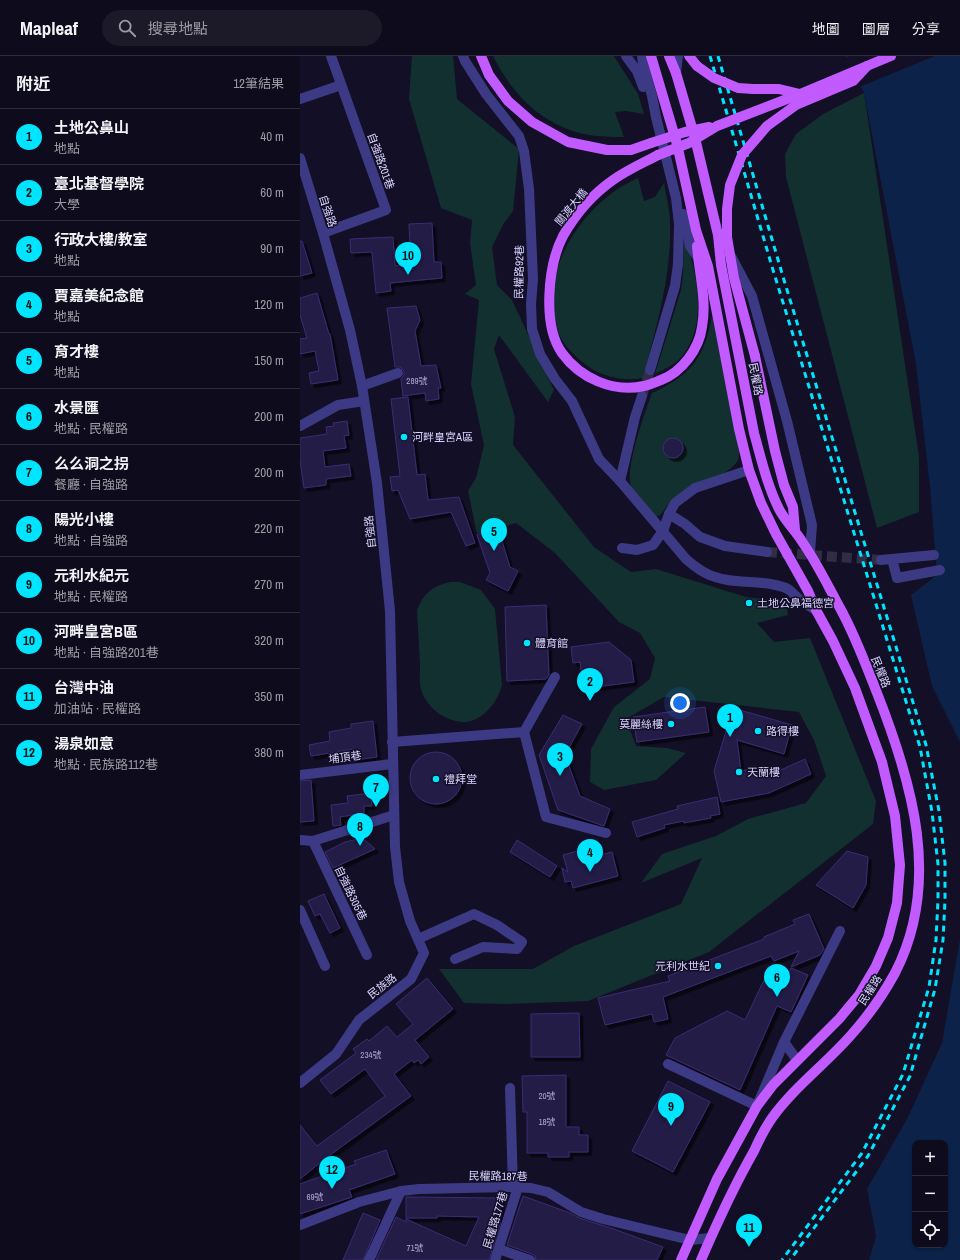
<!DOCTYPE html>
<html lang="zh-TW">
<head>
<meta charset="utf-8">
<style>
	:root { --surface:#0e0b1c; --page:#1c1929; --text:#f1f3f6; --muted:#9b9ba3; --line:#2e2b3b; --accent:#00e5ff }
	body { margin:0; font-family:"Archivo Narrow","Noto Sans TC",sans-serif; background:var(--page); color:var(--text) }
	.controls { position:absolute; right:12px; bottom:12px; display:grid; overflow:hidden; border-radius:8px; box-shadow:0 1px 3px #0004 }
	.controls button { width:36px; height:36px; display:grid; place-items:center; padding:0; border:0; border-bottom:1px solid var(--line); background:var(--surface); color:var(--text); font:20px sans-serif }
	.you { position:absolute; left:380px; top:647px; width:14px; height:14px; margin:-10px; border:3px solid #fff; border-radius:50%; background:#1a73e8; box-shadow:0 0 0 6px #1a73e833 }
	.badge { display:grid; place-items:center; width:26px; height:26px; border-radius:50%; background:var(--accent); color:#111; font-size:13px; font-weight:700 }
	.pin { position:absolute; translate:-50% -33px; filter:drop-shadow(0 1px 2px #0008) }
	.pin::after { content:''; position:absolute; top:21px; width:14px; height:12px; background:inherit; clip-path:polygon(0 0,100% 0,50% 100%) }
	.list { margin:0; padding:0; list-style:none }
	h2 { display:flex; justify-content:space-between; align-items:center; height:52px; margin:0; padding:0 16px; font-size:17px }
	h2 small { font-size:13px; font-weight:400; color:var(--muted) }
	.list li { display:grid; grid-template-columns:26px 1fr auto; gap:12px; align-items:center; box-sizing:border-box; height:56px; padding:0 16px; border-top:1px solid var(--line) }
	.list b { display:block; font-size:15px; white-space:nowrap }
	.list p { margin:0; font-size:13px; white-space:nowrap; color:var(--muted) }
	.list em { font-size:13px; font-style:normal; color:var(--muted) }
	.icon { flex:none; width:22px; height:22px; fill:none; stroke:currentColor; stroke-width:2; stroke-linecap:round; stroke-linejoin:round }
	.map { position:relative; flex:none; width:660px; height:1204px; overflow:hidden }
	header { display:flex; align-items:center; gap:24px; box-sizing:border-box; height:56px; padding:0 20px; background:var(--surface); border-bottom:1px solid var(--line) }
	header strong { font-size:19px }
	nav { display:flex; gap:22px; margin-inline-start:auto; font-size:14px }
	.search { width:280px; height:36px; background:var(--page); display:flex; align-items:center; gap:10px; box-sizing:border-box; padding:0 14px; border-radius:22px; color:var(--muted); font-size:15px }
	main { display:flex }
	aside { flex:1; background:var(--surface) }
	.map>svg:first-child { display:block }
</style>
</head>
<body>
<header>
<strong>Mapleaf</strong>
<div class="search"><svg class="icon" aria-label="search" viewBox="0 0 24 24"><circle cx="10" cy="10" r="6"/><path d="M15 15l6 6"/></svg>搜尋地點</div>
<nav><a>地圖</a><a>圖層</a><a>分享</a></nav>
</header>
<main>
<aside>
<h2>附近<small>12筆結果</small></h2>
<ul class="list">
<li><span class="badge">1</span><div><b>土地公鼻山</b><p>地點</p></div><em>40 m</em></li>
<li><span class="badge">2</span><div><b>臺北基督學院</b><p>大學</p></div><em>60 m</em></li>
<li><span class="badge">3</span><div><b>行政大樓/教室</b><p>地點</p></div><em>90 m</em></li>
<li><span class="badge">4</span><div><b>賈嘉美紀念館</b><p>地點</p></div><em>120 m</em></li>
<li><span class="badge">5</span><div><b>育才樓</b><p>地點</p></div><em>150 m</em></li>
<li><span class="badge">6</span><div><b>水景匯</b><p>地點 · 民權路</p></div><em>200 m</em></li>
<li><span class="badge">7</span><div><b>么么洞之拐</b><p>餐廳 · 自強路</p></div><em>200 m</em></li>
<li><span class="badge">8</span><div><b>陽光小樓</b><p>地點 · 自強路</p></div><em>220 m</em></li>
<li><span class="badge">9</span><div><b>元利水紀元</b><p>地點 · 民權路</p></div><em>270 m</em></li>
<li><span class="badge">10</span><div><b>河畔皇宮B區</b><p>地點 · 自強路201巷</p></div><em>320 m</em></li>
<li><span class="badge">11</span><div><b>台灣中油</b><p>加油站 · 民權路</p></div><em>350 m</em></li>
<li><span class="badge">12</span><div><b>湯泉如意</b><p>地點 · 民族路112巷</p></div><em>380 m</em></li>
</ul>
</aside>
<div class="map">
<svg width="660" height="1204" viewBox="0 0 660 1204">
	<defs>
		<filter id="shadow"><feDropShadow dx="3.5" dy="3.5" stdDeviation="0" flood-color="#0009"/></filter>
	</defs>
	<rect width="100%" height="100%" fill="#130f26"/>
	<g fill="#12302f">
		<path d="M 112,0 L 153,0 L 157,43 L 219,93 L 213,155 L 204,167 L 192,191 L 197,229 L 212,244 L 254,334 L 248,346 L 199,279 L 194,293 L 215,361 L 213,389 L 294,491 L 331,516 L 356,513 L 446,541 L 486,546 L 488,559 L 457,567 L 474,586 L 510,582 L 576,745 L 573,768 L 409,896 L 288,945 L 206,948 L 164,947 L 139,913 L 233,913 L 274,890 L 381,848 L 402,802 L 341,827 L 362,798 L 416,780 L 448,763 L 506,747 L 526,720 L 514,684 L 499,656 L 364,641 L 326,663 L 336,690 L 367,692 L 386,697 L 356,724 L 304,734 L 290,726 L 291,693 L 314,651 L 350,623 L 355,602 L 340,577 L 319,566 L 255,497 L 216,467 L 177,478 L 168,435 L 176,422 L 184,389 L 171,328 L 179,244 L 165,238 L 176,229 L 170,187 L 172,164 L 141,152 L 109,43 Z"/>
		<path d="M 193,0 L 314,0 L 338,38 L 344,58 L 326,55 L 315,56 L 324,81 C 310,81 297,81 284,78 C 241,68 212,38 193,0 Z"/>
		<path d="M 564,37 L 619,401 L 619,456 L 577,472 L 486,121 L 485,98 L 496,78 L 523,58 Z"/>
		<path d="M 338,122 L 344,145 L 355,141 L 364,127 C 366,140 370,153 370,166 C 372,220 356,271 343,322 C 321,326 298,320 281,305 C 273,298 266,291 261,282 C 257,275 256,266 254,258 C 246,209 279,159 319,132 C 325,128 332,125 338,122 Z"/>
		<path d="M 384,178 C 396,215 409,265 383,299 C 376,308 365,313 355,318 L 381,234 L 383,219 Z"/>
		<path d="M 412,259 L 439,394 C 439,398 439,401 438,404 C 429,421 391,431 375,441 C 367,446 365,458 356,461 C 349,453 336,442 332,433 C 323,416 345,356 352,337 C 391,319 405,302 412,259 Z"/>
		<path d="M 151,526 L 160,526 L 181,534 L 195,553 L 202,629 C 198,644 187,660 171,665 C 151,670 126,653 121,633 C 119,626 120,617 120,609 C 119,591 118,572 117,554 C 125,536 132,530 151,526 Z"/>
	</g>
	<g fill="#0c2248" fill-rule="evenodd">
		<path d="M 546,0 L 660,0 L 660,686 L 632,630 L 611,539 L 637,519 L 630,431 L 616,308 L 564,37 Z"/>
		<path d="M 660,883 L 660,1204 L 569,1204 L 576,1180 L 567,1133 L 607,1063 L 642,987 ZM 615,1087 L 645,1087 L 645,1189 L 615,1189 Z"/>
	</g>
	<path fill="#130f26" d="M 550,0 L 635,0 L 559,31 L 545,2 Z"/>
	<g fill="#241b47" stroke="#3b2d73" filter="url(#shadow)">
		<path d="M 132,167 L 134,206 L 141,206 L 142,222 L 90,227 L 91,235 L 76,237 L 72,196 L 51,197 L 50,183 L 93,181 L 95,210 L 111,208 L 109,168 Z"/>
		<path d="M 0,185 L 2,185 L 12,217 L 0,220 Z"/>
		<path d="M 17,237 L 29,278 L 30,278 L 38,324 L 11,328 L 9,317 L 19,315 L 15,295 L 0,298 L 0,283 L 7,282 L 0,259 L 0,242 Z"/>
		<path d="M 116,250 L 120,264 L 115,275 L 121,310 L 136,309 L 141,332 L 138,332 L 139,343 L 126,345 L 125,337 L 103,340 L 101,323 L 104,319 L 104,315 L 100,311 L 95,311 L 87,252 Z"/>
		<path d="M 108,341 L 117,419 L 125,418 L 128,444 L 159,441 L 175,487 L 166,490 L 151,456 L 110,463 L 98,434 L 92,435 L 90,421 L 100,420 L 91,343 Z"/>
		<path d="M 47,365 L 49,379 L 44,380 L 46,392 L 23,395 L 25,411 L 49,408 L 51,420 L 26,423 L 26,429 L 4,432 L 0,404 L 0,382 L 27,378 L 26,371 L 34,370 L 33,367 Z"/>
		<circle cx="373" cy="392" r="10"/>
		<path d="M 199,475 L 210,511 L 218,515 L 208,535 L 186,524 L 190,517 L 177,479 L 186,476 L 187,479 Z"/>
		<path d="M 246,549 L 249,619 L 246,623 L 207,625 L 205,551 Z"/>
		<path d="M 309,586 L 331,604 L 334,626 L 280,633 L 279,623 L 282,622 L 280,606 L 273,607 L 271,591 Z"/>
		<path d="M 405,651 L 409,676 L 337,686 L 333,661 Z"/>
		<path d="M 433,652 L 492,669 L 484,698 L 437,684 L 441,715 L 455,712 L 472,718 L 505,703 L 511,718 L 469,737 L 421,746 L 414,715 Z"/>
		<path d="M 263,659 L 282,668 L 265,699 L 280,740 L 310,753 L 304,770 L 258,754 L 239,699 Z"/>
		<path d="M 73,665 L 77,701 L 55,704 L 54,693 L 11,700 L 9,689 L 30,685 L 29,676 L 51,672 L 51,668 Z"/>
		<circle cx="136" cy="722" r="26"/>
		<path d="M 11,724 L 14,765 L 0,766 L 0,725 Z"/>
		<path d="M 70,737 L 72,750 L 64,750 L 64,757 L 40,761 L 41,769 L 33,770 L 31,749 L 48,747 L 47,740 Z"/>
		<path d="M 417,741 L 420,758 L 410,760 L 411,762 L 384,767 L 384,765 L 364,769 L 365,772 L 337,781 L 332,766 L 378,753 L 377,750 Z"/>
		<path d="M 58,783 L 66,785 L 75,793 L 33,812 L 25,796 L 45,786 Z"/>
		<path d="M 217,784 L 257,810 L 250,821 L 210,796 Z"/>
		<path d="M 284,793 L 286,799 L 299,796 L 300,799 L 312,796 L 318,820 L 273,832 L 271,825 L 265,826 L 262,812 L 268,816 L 263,799 Z"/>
		<path d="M 547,795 L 568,801 L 566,829 L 553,852 L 516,829 Z"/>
		<path d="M 24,838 L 40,872 L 30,877 L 20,858 L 15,860 L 8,845 Z"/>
		<path d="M 509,858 L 524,893 L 520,899 L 491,911 L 499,895 L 474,905 L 471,900 L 363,941 L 368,963 L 354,966 L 352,958 L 305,969 L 298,942 L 370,925 L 368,920 L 464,883 L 464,881 L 495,868 L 493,864 Z"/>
		<path d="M 491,912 L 508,919 L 491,956 L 477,950 L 440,1034 L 366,999 L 375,982 L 427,955 L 445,964 L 464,924 L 482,932 Z"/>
		<path d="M 127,922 L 153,953 L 115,984 L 129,1001 L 121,1008 L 118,1004 L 114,1007 L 112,1004 L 94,1018 L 111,1040 L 26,1102 L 0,1123 L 0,1069 L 17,1090 L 85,1040 L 65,1013 L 31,1038 L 20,1024 L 56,997 L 53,993 L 67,983 L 69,985 L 87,970 L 97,981 L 113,968 L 96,948 Z"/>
		<path d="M 279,957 L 280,1001 L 231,1001 L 231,958 Z"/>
		<path d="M 266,1019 L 266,1071 L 279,1071 L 279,1079 L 288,1079 L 288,1096 L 269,1096 L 269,1101 L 248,1101 L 248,1097 L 227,1097 L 227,1056 L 223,1056 L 222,1020 Z"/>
		<path d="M 368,1025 L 410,1046 L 373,1116 L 332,1095 Z"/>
		<path d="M 86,1094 L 95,1118 L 49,1134 L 52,1141 L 0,1158 L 0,1128 L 56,1108 L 54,1105 Z"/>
		<path d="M 223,1140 L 270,1157 L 279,1162 L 311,1172 L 363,1191 L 357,1204 L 236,1204 L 235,1200 L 232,1198 L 207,1189 Z"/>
		<path d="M 106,1141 L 200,1142 L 200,1168 L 189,1204 L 76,1204 L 96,1161 L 106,1166 L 106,1163 L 166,1190 L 179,1161 L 137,1160 L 137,1162 L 106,1162 Z"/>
		<path d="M 63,1157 L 80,1164 L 63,1204 L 43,1204 Z"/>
	</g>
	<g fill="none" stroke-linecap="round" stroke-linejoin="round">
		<g stroke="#312d47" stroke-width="10" stroke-dasharray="10 5" stroke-linecap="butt">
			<path d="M 342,340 L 350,314"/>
			<path d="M 467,496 L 581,504"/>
		</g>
		<g stroke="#3d3a85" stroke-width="10">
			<path d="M 163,0 L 165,5 L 186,38 L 219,80 L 224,95 L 229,133 L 233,223 L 231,248 L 232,273 L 240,298 L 255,323 L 272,345 L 299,403 L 320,425 L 386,503 C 395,511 404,518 415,521 C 438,529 463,523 486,532 C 491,534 495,540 500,544 C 505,548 511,551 516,554"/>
			<path d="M 326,0 L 337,15 L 343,31"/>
			<path d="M 342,0 L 343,8 L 352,40 L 356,61 L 376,142 L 379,168 L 378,208 L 375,230 L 350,314"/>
			<path d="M 376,17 L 378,0"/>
			<path d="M 0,43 L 41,29"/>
			<path d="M 0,102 L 23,177 L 50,274 L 62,330 L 77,427 L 90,555 L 95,791 L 99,826 L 110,865 L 124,897 L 111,923 L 59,964 L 36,998 L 0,1027"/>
			<path d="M 383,158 L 390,190 L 398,202"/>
			<path d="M 23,177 L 86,154 L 31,0"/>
			<path d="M 431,200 L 452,240 L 487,365 L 512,469 L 510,497"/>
			<path d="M 62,330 L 98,317"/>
			<path d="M 0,370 L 38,349 L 64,345"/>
			<path d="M 320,425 L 335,361 L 342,340"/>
			<path d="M 369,458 L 385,468 L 400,481 L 425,490 L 467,496"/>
			<path d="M 322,492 L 337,494 L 353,489 L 363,475 L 369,458 L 375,447 L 395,432 L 449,414"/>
			<path d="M 592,503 L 597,522 L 640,514"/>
			<path d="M 581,504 L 634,499"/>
			<path d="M 224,676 L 255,621"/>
			<path d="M 92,686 L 224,676 L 246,761 L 306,777"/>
			<path d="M 0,719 L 92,708"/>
			<path d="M 0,784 L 13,785 L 94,759"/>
			<path d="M 13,785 L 67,899"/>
			<path d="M 0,854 L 25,910"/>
			<path d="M 118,883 L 174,858 L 197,869 L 222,886 L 217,893 L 183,891 L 155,903"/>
			<path d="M 484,986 L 497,1004"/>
			<path d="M 368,1008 L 457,1050 L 484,986 L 540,875"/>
			<path d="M 210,1032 L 213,1131"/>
			<path d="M 0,1169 L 59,1146 L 101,1135 L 119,1133 L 213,1131 L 231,1132 L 248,1136 L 281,1156 L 303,1163 L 390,1184 L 410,1182"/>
			<path d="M 199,1193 L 230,1204"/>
			<path d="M 69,1204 L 101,1135"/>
			<path d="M 195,1204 L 218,1131"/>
		</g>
		<g stroke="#c25bff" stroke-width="10">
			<path d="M 181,0 L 189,19 L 208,45 L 232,66 L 268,86 L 307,94 L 331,94 L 351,87"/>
			<path d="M 351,0 L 377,88 L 396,174 L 408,210 L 439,373 L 449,414 L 461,447 L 476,478 L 508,535 L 516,554 L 533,585 L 555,632 L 582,706 L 595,760 L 600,809 L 597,847 L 588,882 L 576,910 L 559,939 L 539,963 L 473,1029 L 457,1050 L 417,1123 L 381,1204"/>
			<path d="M 369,0 L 376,17 L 395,82 L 418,179 L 421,209 L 454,377 C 461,402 467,429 479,453 C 485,465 496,475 503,487 C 517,507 528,530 540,552 C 555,579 566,609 577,637 C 612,726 642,826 595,917 C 583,939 569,959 552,978 C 527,1007 495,1030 472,1062 C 465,1072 459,1084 454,1095 C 434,1130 417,1167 401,1204"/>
			<path d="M 389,0 L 397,10"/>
			<path d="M 500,38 L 591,0"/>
			<path d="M 358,99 C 343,107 327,114 313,124 C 293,138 275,159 263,180 C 248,209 242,269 262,297 C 280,322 313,337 344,330 C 350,329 356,326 361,324 C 382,316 399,293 402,271 C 407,244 399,217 397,190"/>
			<path d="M 455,300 L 475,395 L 484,429 L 493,451 L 495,474"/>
		</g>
		<g stroke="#00e5ff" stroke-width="3" stroke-dasharray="6 5" stroke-linecap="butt">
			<path d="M 410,0 L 473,214 L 620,691 L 632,756 L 638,808 L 638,844 L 636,884 L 629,931 L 603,1018 L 562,1097 L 482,1204"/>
			<path d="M 418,0 L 484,224 L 626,689 L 639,755 L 645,807 L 645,844 L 643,884 L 635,933 L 610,1020 L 568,1100 L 490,1204"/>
		</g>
		<g stroke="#c25bff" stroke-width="10">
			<path d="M 397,10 L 414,22 L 438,32 L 453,33 L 479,33 L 500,38"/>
			<path d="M 351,87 L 385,76 L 409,71"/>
			<path d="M 358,99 L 389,87 L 417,70 L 500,38"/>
			<path d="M 455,300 L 434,222 L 427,181 L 427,153 L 430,129 L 442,99 L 467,70 L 496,49 L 553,25 L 567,10"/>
		</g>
	</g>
	<g fill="#00e5ff" stroke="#130f26" stroke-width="1.5">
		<circle cx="104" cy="381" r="4"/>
		<circle cx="449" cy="547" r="4"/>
		<circle cx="227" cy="587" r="4"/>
		<circle cx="371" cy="668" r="4"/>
		<circle cx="458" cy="675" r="4"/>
		<circle cx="439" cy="716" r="4"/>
		<circle cx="136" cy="723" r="4"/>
		<circle cx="418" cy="910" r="4"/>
	</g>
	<g text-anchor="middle" stroke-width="3" stroke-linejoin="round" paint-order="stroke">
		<g font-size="9" fill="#aca6d1">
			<text x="117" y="328">289號</text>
			<text x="71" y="1002">234號</text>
			<text x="247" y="1043">20號</text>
			<text x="247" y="1069">18號</text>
			<text x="15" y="1144">69號</text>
			<text x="115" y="1195">71號</text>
		</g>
		<g font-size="11" fill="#d9d4ff" stroke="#130f26">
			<text transform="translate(81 105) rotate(70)" y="4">自強路201巷</text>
			<text transform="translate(271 151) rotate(-51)" y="4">關渡大橋</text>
			<text transform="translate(28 155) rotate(72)" y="4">自強路</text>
			<text transform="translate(219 216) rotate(-89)" y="4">民權路92巷</text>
			<text transform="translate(456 323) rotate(79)" y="4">民權路</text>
			<text transform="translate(70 476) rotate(-96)" y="4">自強路</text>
			<text transform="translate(581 616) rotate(68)" y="4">民權路</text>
			<text transform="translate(45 701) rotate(-7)" y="4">埔頂巷</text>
			<text transform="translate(51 837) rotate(64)" y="4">自強路305巷</text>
			<text transform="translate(82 930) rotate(-38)" y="4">民族路</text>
			<text transform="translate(570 934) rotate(-57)" y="4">民權路</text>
			<text transform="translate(198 1120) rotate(1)" y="4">民權路187巷</text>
			<text transform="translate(195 1164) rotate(-73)" y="4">民權路177巷</text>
		</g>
		<g font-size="11" fill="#d9d4ff" stroke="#130f26" text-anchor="start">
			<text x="112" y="385">河畔皇宮A區</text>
			<text x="457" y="551">土地公鼻福德宮</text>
			<text x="235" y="591">體育館</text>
			<text x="363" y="672" text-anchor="end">莫麗絲樓</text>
			<text x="466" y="679">路得樓</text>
			<text x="447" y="720">天蘭樓</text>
			<text x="144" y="727">禮拜堂</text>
			<text x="410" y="914" text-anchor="end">元利水世紀</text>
		</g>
	</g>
</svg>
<div class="controls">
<button>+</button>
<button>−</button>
<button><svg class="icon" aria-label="locate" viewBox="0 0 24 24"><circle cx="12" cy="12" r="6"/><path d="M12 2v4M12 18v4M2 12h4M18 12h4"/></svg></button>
</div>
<div class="you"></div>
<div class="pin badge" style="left:430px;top:681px">1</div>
<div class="pin badge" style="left:290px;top:645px">2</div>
<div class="pin badge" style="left:260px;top:720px">3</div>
<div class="pin badge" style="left:290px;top:816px">4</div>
<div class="pin badge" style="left:194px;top:495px">5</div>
<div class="pin badge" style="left:477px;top:941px">6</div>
<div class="pin badge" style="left:76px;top:751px">7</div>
<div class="pin badge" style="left:60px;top:790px">8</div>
<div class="pin badge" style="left:371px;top:1070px">9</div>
<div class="pin badge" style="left:108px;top:219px">10</div>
<div class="pin badge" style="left:449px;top:1191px">11</div>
<div class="pin badge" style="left:32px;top:1133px">12</div>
</div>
</main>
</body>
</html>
